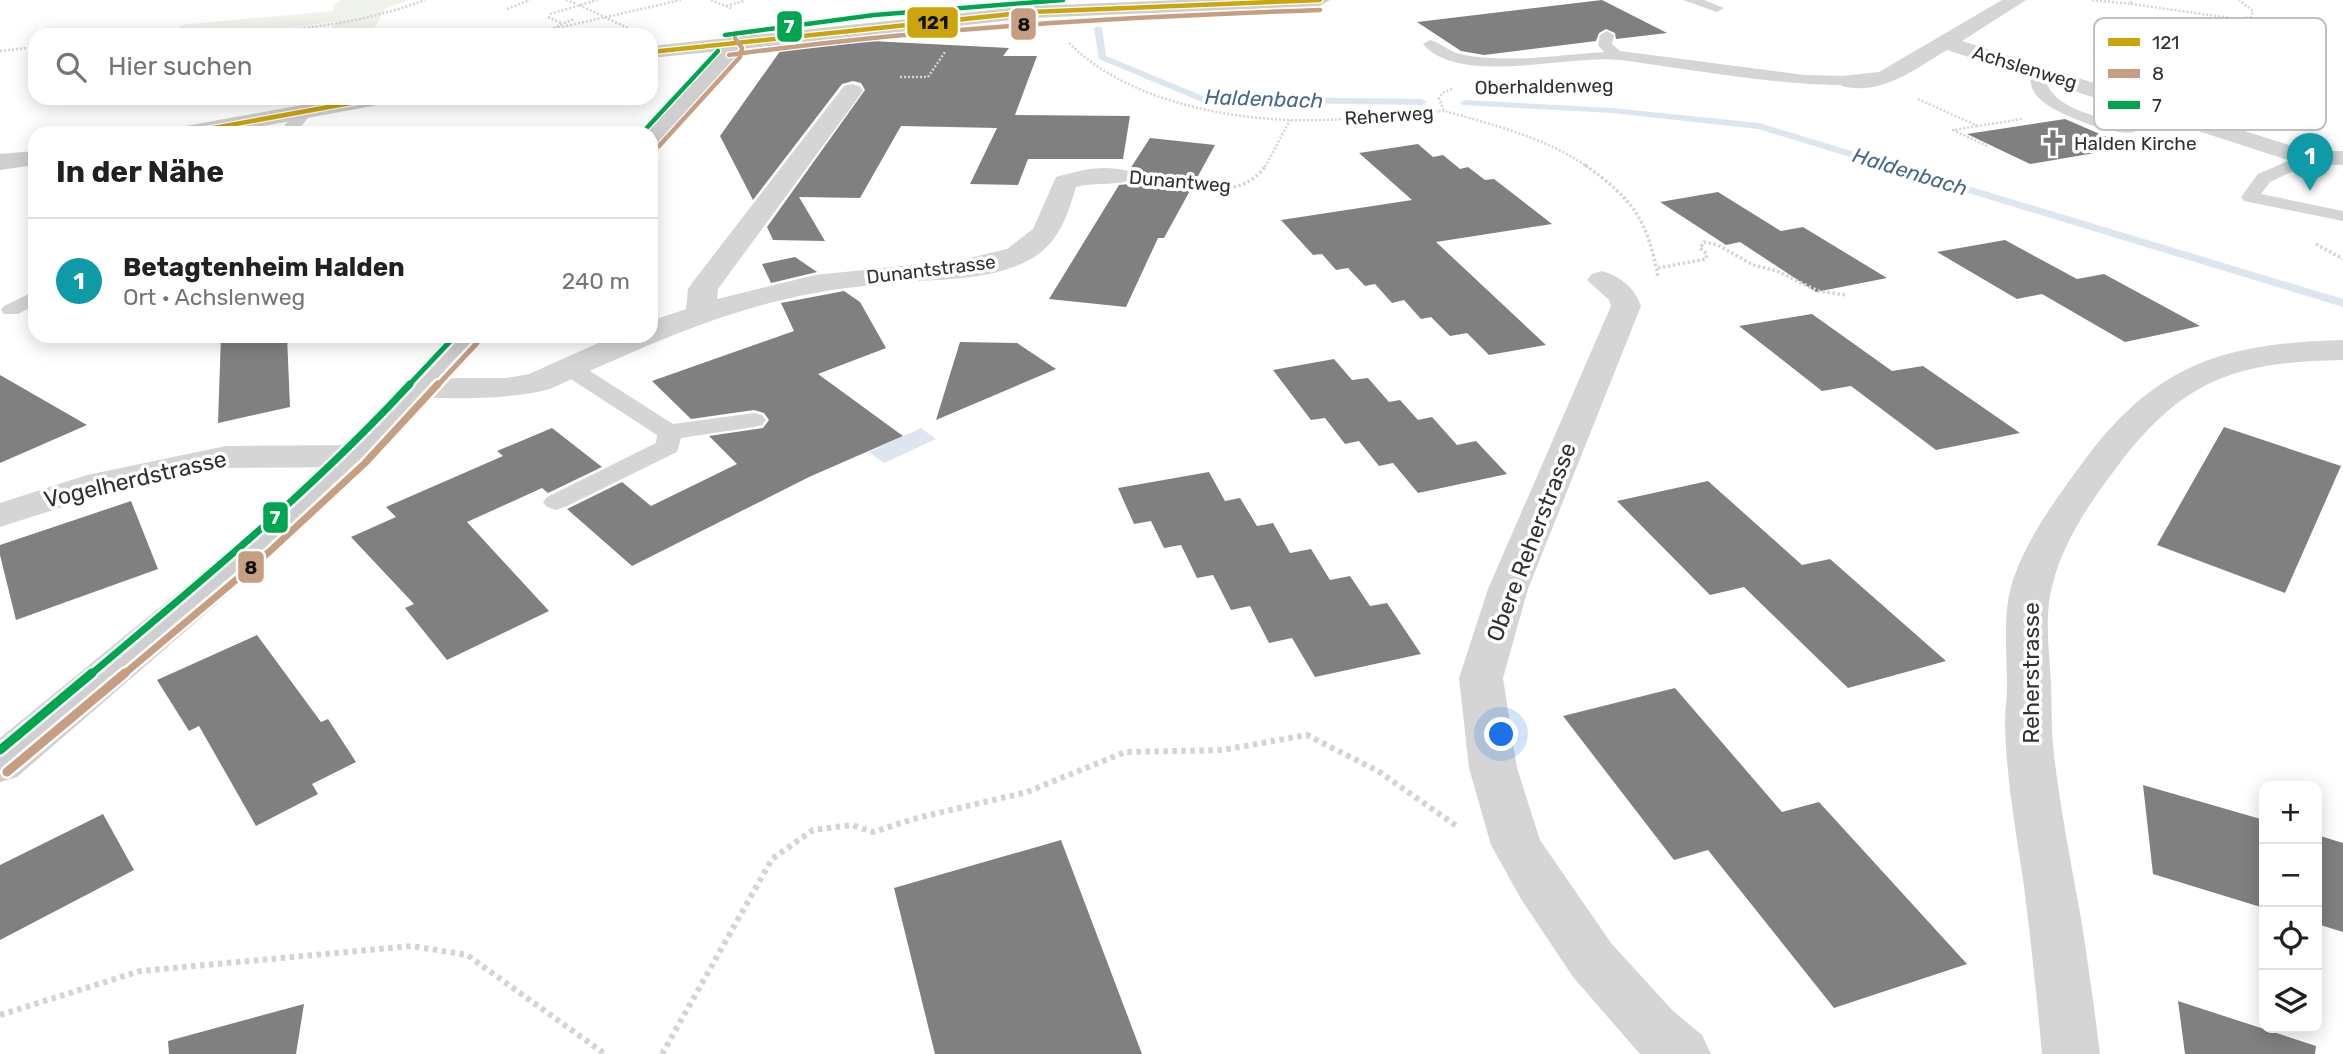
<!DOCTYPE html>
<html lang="de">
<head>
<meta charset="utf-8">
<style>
	:root { --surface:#fff; --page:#f2f2f2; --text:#202124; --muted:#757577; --line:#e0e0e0; --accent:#d93025 }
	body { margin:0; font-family:Rubik,sans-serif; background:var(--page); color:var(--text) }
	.controls { position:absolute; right:21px; bottom:21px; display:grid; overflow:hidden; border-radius:14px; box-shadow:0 4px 18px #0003 }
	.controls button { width:63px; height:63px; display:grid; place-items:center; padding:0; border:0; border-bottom:2px solid var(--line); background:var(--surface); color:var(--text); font:35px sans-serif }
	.you { position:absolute; left:1502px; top:735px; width:24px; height:24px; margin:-18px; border:5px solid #fff; border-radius:50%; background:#1a73e8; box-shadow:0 0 0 10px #1a73e833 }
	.badge { display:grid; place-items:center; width:46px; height:46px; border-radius:50%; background:var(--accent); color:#fff; font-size:23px; font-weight:700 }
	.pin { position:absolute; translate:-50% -58px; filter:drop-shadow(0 2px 4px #0008) }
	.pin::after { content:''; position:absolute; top:37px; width:24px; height:21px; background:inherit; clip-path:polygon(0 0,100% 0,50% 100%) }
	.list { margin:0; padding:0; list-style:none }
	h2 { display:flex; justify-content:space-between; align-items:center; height:91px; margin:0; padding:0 28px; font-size:30px }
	h2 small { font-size:23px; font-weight:400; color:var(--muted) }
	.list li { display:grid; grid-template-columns:46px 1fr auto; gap:21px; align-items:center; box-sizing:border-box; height:126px; padding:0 28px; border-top:2px solid var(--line) }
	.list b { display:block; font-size:26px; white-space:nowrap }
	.list p { margin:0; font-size:23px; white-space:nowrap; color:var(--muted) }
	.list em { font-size:23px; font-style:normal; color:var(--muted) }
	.icon { flex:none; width:38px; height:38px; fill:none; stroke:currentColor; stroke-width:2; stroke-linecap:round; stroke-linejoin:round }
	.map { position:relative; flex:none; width:2343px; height:1054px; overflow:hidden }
	.search { position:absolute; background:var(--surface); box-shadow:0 4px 18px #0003; left:28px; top:28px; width:630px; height:77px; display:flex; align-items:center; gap:18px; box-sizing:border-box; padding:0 24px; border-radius:21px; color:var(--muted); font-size:26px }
	.panel { position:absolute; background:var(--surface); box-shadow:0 4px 18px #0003; left:28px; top:126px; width:630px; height:217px; border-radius:21px }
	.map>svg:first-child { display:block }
</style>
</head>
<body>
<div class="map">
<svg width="2343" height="1054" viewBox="0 0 2343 1054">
	<rect width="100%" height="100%" fill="#fff"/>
	<path fill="#eff3ec" d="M 341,0 L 408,0 L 385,9 L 370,35 L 324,35 L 339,21 C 285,29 229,36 175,32 L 181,25 L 333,11 L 333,6 Z"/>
	<path fill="#dde6f0" d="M 921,428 L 936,439 L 884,463 L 869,452 Z"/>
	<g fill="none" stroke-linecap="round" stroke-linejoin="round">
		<g fill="#dde6f0" fill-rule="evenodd">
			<path d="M 1098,26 L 1102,28 L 1106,56 L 1203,96 L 1422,99 L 1427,102 L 1422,105 L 1202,102 L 1099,59 L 1094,28 Z"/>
			<path d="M 1465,100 L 1612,108 L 1759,123 L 2343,299 L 2343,307 L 1758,129 L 1612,113 L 1462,105 L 1460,103 Z"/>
		</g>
	</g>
	<g fill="#808080">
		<path d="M 1602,0 L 1667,33 L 1616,39 L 1615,33 L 1606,29 L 1599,33 L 1596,41 L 1484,55 L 1461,51 L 1417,22 Z"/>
		<path d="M 851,40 L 1009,48 L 1003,56 L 1037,56 L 1015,115 L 1130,116 L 1123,159 L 1028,159 L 1018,185 L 970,184 L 997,128 L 901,126 L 860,198 L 799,197 L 825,241 L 773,240 L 767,227 L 865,90 L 861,83 L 853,81 L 842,84 L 753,200 L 720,136 L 783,47 Z"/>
		<path d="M 2065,119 L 2130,147 L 2030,164 L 1967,134 Z"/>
		<path d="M 1150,138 L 1215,145 L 1164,238 L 1158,238 L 1126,307 L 1049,299 L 1119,185 L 1129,184 L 1134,178 L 1130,169 Z"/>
		<path d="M 1418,144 L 1433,157 L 1443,155 L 1460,169 L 1468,167 L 1485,180 L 1494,179 L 1552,224 L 1436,242 L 1546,345 L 1489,355 L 1467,333 L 1450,336 L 1431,317 L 1421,319 L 1404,300 L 1392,303 L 1375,284 L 1365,286 L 1348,268 L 1336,270 L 1322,254 L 1313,255 L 1281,220 L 1412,200 L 1359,153 Z"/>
		<path d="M 1718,192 L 1781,231 L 1803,227 L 1887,278 L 1816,292 L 1740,242 L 1726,245 L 1660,202 Z"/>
		<path d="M 2005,240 L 2077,279 L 2104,274 L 2200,326 L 2125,342 L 2042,294 L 2017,299 L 1937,252 Z"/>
		<path d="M 795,257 L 817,272 L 771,283 L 762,264 Z"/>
		<path d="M 844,291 L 860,302 L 886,348 L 818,374 L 903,436 L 809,477 L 632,566 L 567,509 L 622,482 L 651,506 L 737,464 L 709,436 L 763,428 L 769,420 L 764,413 L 754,410 L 691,419 L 652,381 L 794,331 L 781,303 Z"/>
		<path d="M 1812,314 L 1892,371 L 1923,366 L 2020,433 L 1936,450 L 1851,386 L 1822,391 L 1739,326 Z"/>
		<path d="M 221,336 L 287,336 L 290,407 L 218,423 Z"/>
		<path d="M 960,342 L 1017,343 L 1056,369 L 936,420 Z"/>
		<path d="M 1334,359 L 1352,380 L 1368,378 L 1389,402 L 1400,400 L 1418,420 L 1432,417 L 1457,445 L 1476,441 L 1507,474 L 1418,493 L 1393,463 L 1379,466 L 1359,441 L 1345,444 L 1325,418 L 1311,420 L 1273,370 Z"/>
		<path d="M 0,375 L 87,425 L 0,463 Z"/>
		<path d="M 2224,427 L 2341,466 L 2285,593 L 2157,545 Z"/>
		<path d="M 552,428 L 602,467 L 548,493 L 542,488 L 467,522 L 549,611 L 447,660 L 405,608 L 414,604 L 351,537 L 396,517 L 386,507 L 503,456 L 497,451 Z"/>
		<path d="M 1209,472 L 1225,501 L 1240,498 L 1257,526 L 1273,523 L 1290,553 L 1311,549 L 1330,580 L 1350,576 L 1370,606 L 1387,603 L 1421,654 L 1315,677 L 1292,638 L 1269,643 L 1250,606 L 1231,610 L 1213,575 L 1197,578 L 1181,545 L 1164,548 L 1151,521 L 1134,524 L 1118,488 Z"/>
		<path d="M 1708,481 L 1802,565 L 1830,559 L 1946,661 L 1848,688 L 1744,587 L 1710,595 L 1617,501 Z"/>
		<path d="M 131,501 L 158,569 L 16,620 L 0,555 L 0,545 Z"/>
		<path d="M 257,635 L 321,722 L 328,719 L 356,762 L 312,784 L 318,794 L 256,826 L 199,726 L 189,731 L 157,680 Z"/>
		<path d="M 1675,688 L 1782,812 L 1819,802 L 1967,964 L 1834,1008 L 1708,850 L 1674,860 L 1563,716 Z"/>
		<path d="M 2143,785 L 2264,820 L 2264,908 L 2153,874 Z"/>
		<path d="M 103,814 L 134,870 L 0,940 L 0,865 Z"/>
		<path d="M 2317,835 L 2343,843 L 2343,932 L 2317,924 Z"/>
		<path d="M 1061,840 L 1142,1054 L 935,1054 L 894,888 Z"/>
		<path d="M 2178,1001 L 2316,1046 L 2315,1054 L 2185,1054 Z"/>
		<path d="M 304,1004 L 296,1054 L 169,1054 L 168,1041 Z"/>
	</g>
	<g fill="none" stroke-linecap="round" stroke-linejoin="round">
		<g stroke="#d4d4d4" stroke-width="2.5" stroke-dasharray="2 2" stroke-linecap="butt">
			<path d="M 566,0 L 577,4"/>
			<path d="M 711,0 L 733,9"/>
			<path d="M 2092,0 L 2131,4 L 2131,0"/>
			<path d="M 2131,4 L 2238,19 L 2251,17 L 2253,11 L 2239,0"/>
			<path d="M 579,5 L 632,30"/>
			<path d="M 726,6 L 744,1"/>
			<path d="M 507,9 L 530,0"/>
			<path d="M 550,14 L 597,0"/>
			<path d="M 548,17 L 561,23"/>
			<path d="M 553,28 L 574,19"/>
			<path d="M 220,35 C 290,31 358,25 425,0"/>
			<path d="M 540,35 L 549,30 L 681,0"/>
			<path d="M 1069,43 C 1123,97 1214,117 1288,120 C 1340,122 1392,114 1444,111"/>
			<path d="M 0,51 L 35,47"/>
			<path d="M 900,77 L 928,77 L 945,52"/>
			<path d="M 1452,89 L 1442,93 L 1439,99 L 1444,111 C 1492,124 1546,138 1588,167"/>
			<path d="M 1918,99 L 1978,126 L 2022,119"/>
			<path d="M 1977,126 L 1953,130 L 1989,147"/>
			<path d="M 1265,167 L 1290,120"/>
		</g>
		<g stroke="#d4d4d4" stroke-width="3.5" stroke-dasharray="2.5 2.5" stroke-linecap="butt">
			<path d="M 1585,165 C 1633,199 1648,220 1658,278"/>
			<path d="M 1154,182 C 1191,186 1242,202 1266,165"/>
			<path d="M 2316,244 L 2343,259"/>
			<path d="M 1658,268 L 1706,259 L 1707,254 L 1700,248 L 1704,242 L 1718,245 L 1753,265 L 1777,271 L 1818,291 L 1846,295"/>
		</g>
		<g stroke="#d4d4d4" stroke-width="6" stroke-dasharray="4.5 4.5" stroke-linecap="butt">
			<path d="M 0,1015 L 140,971 L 412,946 L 467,955 L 605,1054"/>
			<path d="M 662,1054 L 772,859 L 813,830 L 852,825 L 873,832 L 917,818 L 1027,792 L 1125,752 L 1223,750 L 1307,735 L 1378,771 L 1458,827"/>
		</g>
		<g fill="#d5d5d5" fill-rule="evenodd">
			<path d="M 1683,0 L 1704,0 L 1724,8 L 1717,12 Z"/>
			<path d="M 1607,31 L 1614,35 L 1612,44 L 1620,51 L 1804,75 L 1850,76 L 1858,81 C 1842,96 1654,64 1620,60 C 1571,54 1459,87 1423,44 L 1430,40 C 1441,43 1448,51 1460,54 C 1505,64 1558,55 1604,52 L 1598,45 L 1600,35 Z"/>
			<path d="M 2038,66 L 2045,70 C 2043,110 2103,117 2134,126 L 2136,129 L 2134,132 C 2114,137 2049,112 2037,96 C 2030,88 2030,80 2031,70 Z"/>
			<path d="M 294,108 L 308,118 L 295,133 L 278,133 L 291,118 L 286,113 Z"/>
			<path d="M 2306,153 L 2312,154 L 2315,158 L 2312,162 L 2270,182 L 2261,194 L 2343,211 L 2343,221 L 2244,201 L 2241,197 L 2258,174 Z"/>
			<path d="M 35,291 L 35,305 L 18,314 L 4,314 L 1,310 L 4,306 Z"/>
			<path d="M 571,362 L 579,364 L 673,424 L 754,413 L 762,415 L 766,420 L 762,425 L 754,427 L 681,438 L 677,452 L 565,507 L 556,510 L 547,507 L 543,502 L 547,497 L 656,443 L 657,435 L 563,374 L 560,369 L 563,364 Z"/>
		</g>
		<g fill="#d5d5d5" fill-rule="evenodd">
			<path d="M 1013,0 L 1033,0 L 1041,12 L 1031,18 L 1024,16 Z"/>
			<path d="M 2002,0 L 2026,0 L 1962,41 L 2308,151 L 2343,151 L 2343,165 L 2297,163 L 1947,50 C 1915,69 1882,96 1842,86 L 1839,81 L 1842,76 L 1879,72 Z"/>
			<path d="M 852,84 L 860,86 L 863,91 L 718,289 L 717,299 L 815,275 L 961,260 L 1007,249 L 1033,229 L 1056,177 C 1080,170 1103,164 1128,171 L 1132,176 L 1128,181 C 1111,186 1094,182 1076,187 C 1067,217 1058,245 1029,260 C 992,280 944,279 904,282 C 872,285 840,288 809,294 C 717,312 634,351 550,389 C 507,400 464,398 420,398 L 408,395 L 403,388 L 408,381 L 420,378 L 506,378 L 529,374 L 614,336 L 651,336 L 651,321 L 686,309 L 688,289 L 692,283 L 844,86 Z"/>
			<path d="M 1602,271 C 1620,276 1635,288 1641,306 L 1528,589 L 1503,678 L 1517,768 L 1540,840 L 1611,943 L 1673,1011 L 1702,1035 L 1711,1054 L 1640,1054 L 1573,977 L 1521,899 L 1491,845 L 1469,768 L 1459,678 L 1488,589 L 1611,306 L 1609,300 L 1587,280 L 1592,274 Z"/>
			<path d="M 2343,340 L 2343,360 C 2238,362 2185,378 2120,463 C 2093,498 2064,539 2053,583 C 2044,614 2049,650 2051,683 C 2052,704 2051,725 2053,746 C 2059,802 2070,857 2080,913 C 2088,960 2094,1007 2100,1054 L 2042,1054 C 2037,998 2031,942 2024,886 C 2016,832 2006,777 2005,723 C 2005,710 2007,698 2007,686 C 2007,651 2002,613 2013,580 C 2028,536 2058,496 2086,458 C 2158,362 2227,343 2343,340 Z"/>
			<path d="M 357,445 L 370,448 L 375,456 L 370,464 L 357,467 L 226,468 L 109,492 L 0,527 L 0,503 L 87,475 L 226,446 Z"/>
		</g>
		<g fill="#cfcfcf" fill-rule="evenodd">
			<path d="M 1180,0 L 1330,0 L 1320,6 L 1031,18 L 741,49 L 739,55 L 660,144 L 651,146 L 651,133 L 643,133 L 720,51 L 651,58 L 651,46 L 1031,6 Z"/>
			<path d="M 340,98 L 389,98 L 386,103 L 378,105 L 225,133 L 174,133 L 177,128 L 186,126 Z"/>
			<path d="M 35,151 L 35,165 L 0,170 L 0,154 Z"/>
			<path d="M 451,336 L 485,336 L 370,464 L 276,553 L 17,777 L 0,782 L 0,738 L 248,535 L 344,448 Z"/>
		</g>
		<defs>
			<g id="bus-1">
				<path d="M 651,52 L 1031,12 L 1320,0"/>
				<path d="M 186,133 L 378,98"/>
			</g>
			<g id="bus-2-far3">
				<path d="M 729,55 C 925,28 1122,17 1320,10"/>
				<path d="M 659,146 L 740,57 L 742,48 L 735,38"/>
			</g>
			<path id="bus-2-far2" d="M 437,386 L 477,343"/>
			<path id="bus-2-far1" d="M 123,675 L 269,552 L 365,463 L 438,384"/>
			<path id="bus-2" d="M 7,772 L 125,673"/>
			<g id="bus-3-far3">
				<path d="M 725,35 L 874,15 L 1063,0"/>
				<path d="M 643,132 L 718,51"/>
			</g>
			<path id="bus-3-far2" d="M 408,386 L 455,336"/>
			<path id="bus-3-far1" d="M 90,675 C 201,581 311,491 410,384"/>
			<path id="bus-3" d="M 0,750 L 92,673"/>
		</defs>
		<use href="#bus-1" stroke="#fff" stroke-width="7"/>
		<use href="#bus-2-far3" stroke="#fff" stroke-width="7"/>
		<use href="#bus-2-far2" stroke="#fff" stroke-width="10"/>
		<use href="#bus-2-far1" stroke="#fff" stroke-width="12"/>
		<use href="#bus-2" stroke="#fff" stroke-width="14"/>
		<use href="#bus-3-far3" stroke="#fff" stroke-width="7"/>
		<use href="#bus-3-far2" stroke="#fff" stroke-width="10"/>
		<use href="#bus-3-far1" stroke="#fff" stroke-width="12"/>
		<use href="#bus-3" stroke="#fff" stroke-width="14"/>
		<use href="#bus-1" stroke="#cca50c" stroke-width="4.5"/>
		<use href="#bus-2-far3" stroke="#c69e82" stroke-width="4.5"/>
		<use href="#bus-2-far2" stroke="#c69e82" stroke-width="5"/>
		<use href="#bus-2-far1" stroke="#c69e82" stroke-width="7"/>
		<use href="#bus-2" stroke="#c69e82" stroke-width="9"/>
		<use href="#bus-3-far3" stroke="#00a54f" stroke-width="4.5"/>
		<use href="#bus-3-far2" stroke="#00a54f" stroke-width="5"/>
		<use href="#bus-3-far1" stroke="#00a54f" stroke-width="7"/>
		<use href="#bus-3" stroke="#00a54f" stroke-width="9"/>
	</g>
	<defs>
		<symbol id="church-bare" viewBox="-9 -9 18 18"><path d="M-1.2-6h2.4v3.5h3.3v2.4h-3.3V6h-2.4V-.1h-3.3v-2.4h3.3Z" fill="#797979" stroke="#fff" stroke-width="2.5" paint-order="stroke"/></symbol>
	</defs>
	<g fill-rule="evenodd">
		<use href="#church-bare" x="2034" y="124" width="38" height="38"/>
	</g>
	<g text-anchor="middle" stroke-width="7" stroke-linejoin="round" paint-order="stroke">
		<g font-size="19" fill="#313131" stroke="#fff">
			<text transform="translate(2025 67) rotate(17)" y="7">Achslenweg</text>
			<text transform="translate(1544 86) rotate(-1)" y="7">Oberhaldenweg</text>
			<text transform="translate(1389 115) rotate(-4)" y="7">Reherweg</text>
			<text transform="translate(1180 181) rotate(5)" y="7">Dunantweg</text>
			<text transform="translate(931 269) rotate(-7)" y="7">Dunantstrasse</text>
		</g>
		<g font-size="19" fill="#313131" stroke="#fff" text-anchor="start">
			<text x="2074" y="150">Halden Kirche</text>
		</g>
		<g font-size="21" font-style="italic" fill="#46698b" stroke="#fff">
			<text transform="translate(1264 99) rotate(2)" y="7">Haldenbach</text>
			<text transform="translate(1910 172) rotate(17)" y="7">Haldenbach</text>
		</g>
		<g font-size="23" fill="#313131" stroke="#fff">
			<text transform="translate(135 479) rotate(-13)" y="8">Vogelherdstrasse</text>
			<text transform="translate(1531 542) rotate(-69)" y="8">Obere Reherstrasse</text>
			<text transform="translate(2031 673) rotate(-90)" y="8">Reherstrasse</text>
		</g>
	</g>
	<rect x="2094" y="18" width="232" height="112" rx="10" fill="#fff" stroke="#c1c1c1" stroke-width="2"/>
	<rect x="2108" y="38" width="32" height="8" fill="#cca50c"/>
	<rect x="2108" y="69" width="32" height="9" fill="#c69e82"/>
	<rect x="2108" y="101" width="32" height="8" fill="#00a54f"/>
	<g font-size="19" fill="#313131">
		<text x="2152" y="49">121</text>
		<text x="2152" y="80">8</text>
		<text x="2152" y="112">7</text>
	</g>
	<g stroke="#fff" stroke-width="2.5">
		<rect x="906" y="6" width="53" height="33" rx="7" fill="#cca50c"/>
		<rect x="1010" y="7" width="27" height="34" rx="7" fill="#c69e82"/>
		<rect x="776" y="10" width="27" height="33" rx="7" fill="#00a54f"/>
		<rect x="262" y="501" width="27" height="33" rx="7" fill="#00a54f"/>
		<rect x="237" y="550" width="28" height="34" rx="7" fill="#c69e82"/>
	</g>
	<g font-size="19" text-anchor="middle" font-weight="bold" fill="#fff">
		<text x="789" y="33">7</text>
		<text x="275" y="524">7</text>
	</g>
	<g font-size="19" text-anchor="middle" font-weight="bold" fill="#111">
		<text x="933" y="29">121</text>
		<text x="1024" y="31">8</text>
		<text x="251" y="574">8</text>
	</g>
</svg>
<div class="controls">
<button>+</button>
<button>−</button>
<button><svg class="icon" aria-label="locate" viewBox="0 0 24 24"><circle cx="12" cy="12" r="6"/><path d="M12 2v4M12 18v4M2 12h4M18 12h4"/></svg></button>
<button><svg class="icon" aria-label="layers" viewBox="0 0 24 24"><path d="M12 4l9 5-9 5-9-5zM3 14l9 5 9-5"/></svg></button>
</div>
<div class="you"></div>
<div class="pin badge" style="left:2310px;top:191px;background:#0f9aa8">1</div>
<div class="search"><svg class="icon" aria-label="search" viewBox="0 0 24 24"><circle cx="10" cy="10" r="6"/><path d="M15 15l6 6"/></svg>Hier suchen</div>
<section class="panel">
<h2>In der Nähe<small></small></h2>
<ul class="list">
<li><span class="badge" style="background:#0f9aa8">1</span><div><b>Betagtenheim Halden</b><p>Ort · Achslenweg</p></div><em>240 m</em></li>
</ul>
</section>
</div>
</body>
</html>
